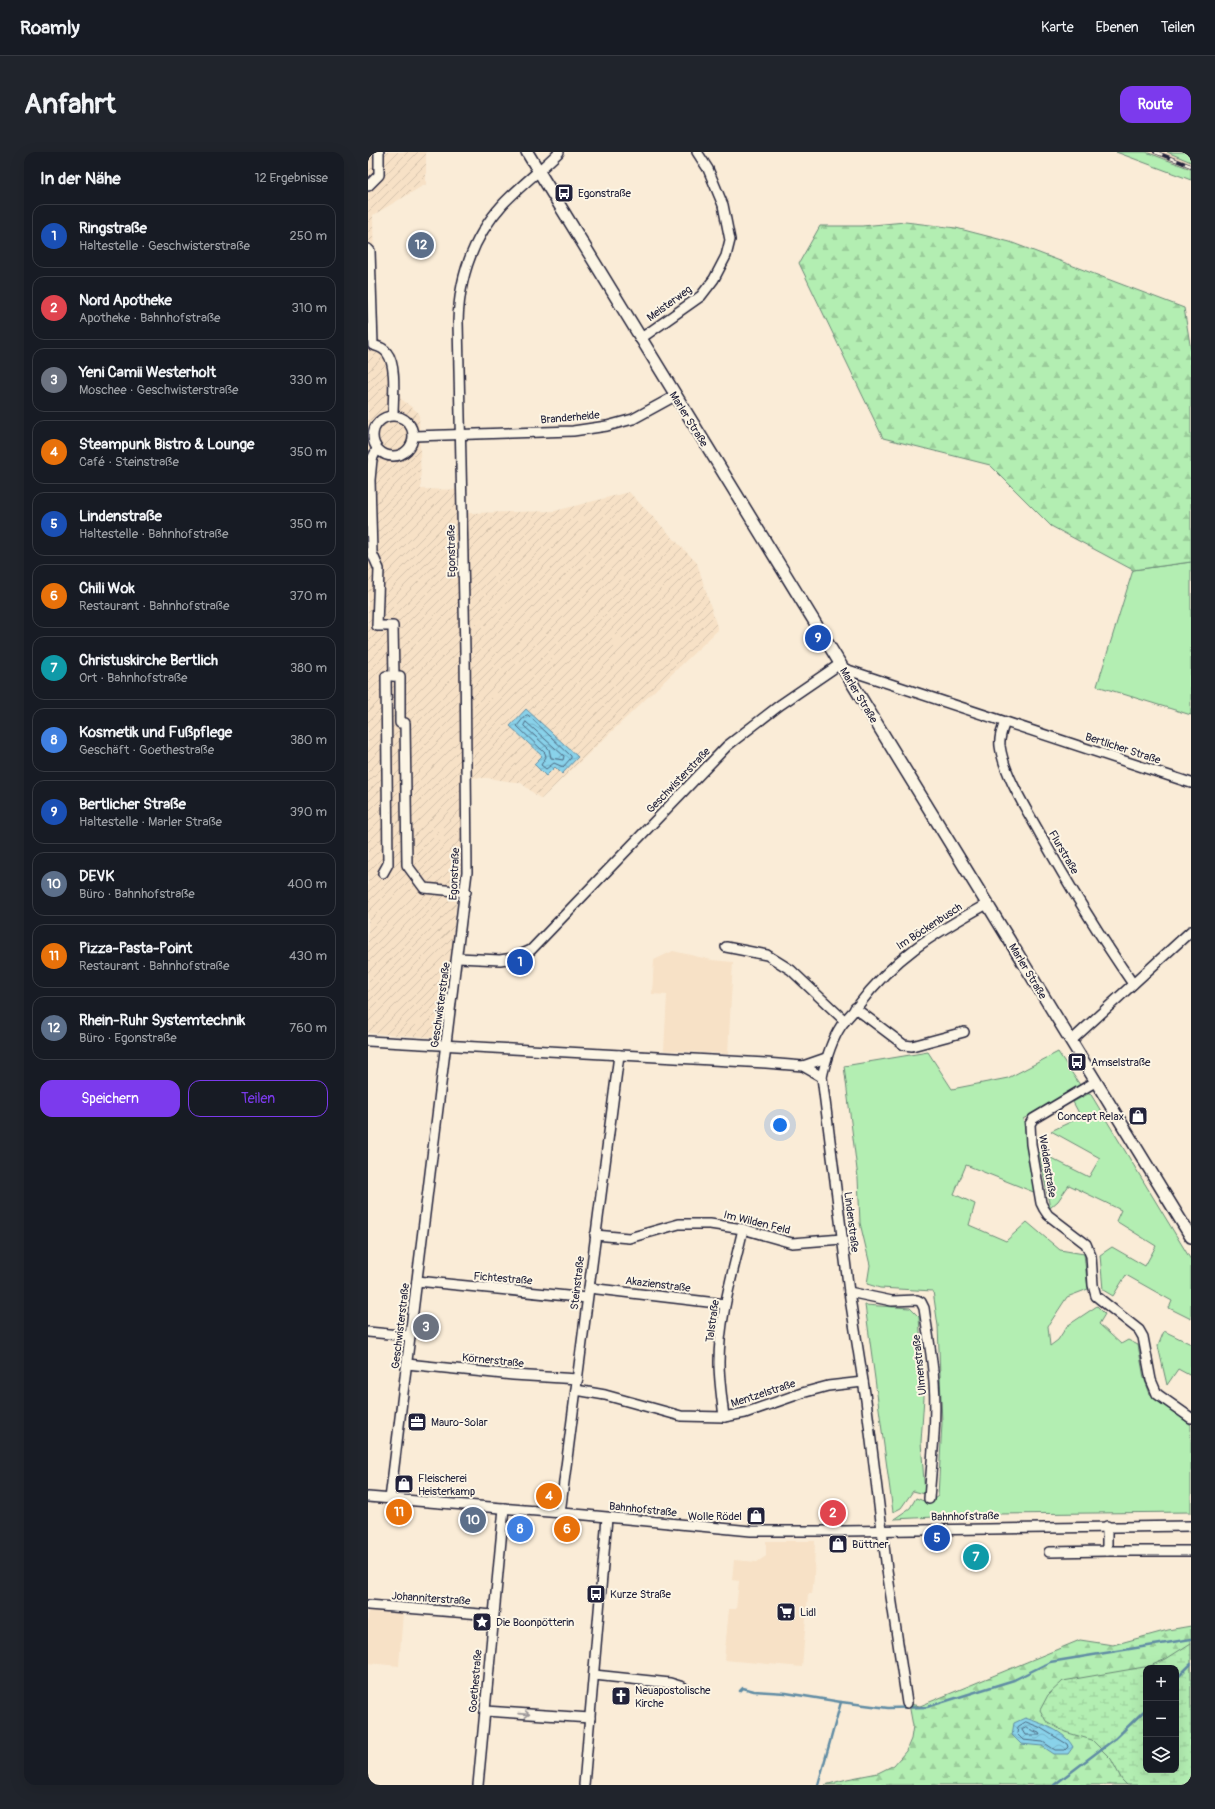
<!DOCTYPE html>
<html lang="de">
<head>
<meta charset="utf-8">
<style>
	:root { --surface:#171b24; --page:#20242c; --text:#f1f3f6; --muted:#9ea1a6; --line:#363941; --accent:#7c3aed }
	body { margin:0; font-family:Pangolin,sans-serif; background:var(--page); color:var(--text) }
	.controls { position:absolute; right:12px; bottom:12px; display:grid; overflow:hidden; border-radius:8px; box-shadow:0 4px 16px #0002 }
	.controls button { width:36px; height:36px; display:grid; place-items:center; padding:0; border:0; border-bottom:1px solid var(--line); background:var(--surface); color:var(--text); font:20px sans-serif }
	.you { position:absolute; left:412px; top:973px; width:14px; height:14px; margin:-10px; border:3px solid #fff; border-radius:50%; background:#1a73e8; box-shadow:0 0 0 6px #1a73e833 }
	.badge { display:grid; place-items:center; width:26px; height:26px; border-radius:50%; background:var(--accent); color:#fff; font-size:13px; font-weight:700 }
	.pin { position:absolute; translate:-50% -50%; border:2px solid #fff; box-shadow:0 1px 4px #0006 }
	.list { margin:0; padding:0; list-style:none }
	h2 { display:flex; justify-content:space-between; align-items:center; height:52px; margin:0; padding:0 16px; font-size:17px }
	h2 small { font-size:13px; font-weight:400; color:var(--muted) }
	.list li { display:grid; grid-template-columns:26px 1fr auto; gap:12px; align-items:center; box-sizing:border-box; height:64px; margin:0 8px 8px; padding:0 8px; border:1px solid var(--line); border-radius:12px }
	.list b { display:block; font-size:15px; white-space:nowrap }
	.list p { margin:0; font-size:13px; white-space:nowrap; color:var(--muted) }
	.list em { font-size:13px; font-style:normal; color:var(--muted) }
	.actions { display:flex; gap:8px; padding:12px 16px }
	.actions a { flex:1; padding:9px 0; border:1px solid var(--accent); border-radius:12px; text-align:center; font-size:14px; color:var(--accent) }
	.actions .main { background:var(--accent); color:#fff }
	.icon { flex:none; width:22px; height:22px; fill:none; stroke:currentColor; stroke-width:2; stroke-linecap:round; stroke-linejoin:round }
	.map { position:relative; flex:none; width:823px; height:1633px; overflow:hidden; border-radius:12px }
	header { display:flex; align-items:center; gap:24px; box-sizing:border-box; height:56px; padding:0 20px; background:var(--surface); border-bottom:1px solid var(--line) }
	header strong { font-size:19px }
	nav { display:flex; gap:22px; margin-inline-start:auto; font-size:14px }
	.intro { display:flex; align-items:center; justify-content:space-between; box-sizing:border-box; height:96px; padding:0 24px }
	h1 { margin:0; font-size:28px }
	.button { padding:10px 18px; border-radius:12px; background:var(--accent); color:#fff; font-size:14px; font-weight:700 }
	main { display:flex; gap:24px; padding:0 24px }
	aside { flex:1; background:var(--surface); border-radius:12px; box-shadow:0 4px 16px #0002 }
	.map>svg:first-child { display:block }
</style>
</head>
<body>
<header>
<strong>Roamly</strong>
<nav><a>Karte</a><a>Ebenen</a><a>Teilen</a></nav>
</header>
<div class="intro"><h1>Anfahrt</h1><a class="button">Route</a></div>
<main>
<aside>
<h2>In der Nähe<small>12 Ergebnisse</small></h2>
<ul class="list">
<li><span class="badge" style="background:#1a4fb4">1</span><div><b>Ringstraße</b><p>Haltestelle · Geschwisterstraße</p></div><em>250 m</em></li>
<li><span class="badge" style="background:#e0444e">2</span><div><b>Nord Apotheke</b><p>Apotheke · Bahnhofstraße</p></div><em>310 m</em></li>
<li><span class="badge" style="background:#6b7280">3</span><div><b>Yeni Camii Westerholt</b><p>Moschee · Geschwisterstraße</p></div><em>330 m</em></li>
<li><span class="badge" style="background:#e8710a">4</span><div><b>Steampunk Bistro &amp; Lounge</b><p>Café · Steinstraße</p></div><em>350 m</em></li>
<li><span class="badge" style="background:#1a4fb4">5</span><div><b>Lindenstraße</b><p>Haltestelle · Bahnhofstraße</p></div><em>350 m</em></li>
<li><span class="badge" style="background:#e8710a">6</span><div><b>Chili Wok</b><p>Restaurant · Bahnhofstraße</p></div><em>370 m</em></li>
<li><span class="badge" style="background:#0f9aa8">7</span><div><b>Christuskirche Bertlich</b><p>Ort · Bahnhofstraße</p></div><em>380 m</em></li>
<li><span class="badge" style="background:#3f7fe0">8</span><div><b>Kosmetik und Fußpflege</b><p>Geschäft · Goethestraße</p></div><em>380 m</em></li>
<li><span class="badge" style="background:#1a4fb4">9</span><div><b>Bertlicher Straße</b><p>Haltestelle · Marler Straße</p></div><em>390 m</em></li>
<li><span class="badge" style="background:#5c6f8a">10</span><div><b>DEVK</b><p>Büro · Bahnhofstraße</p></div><em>400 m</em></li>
<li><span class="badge" style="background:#e8710a">11</span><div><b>Pizza-Pasta-Point</b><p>Restaurant · Bahnhofstraße</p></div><em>430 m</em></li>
<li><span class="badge" style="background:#5c6f8a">12</span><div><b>Rhein-Ruhr Systemtechnik</b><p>Büro · Egonstraße</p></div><em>760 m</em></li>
</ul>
<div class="actions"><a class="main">Speichern</a><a>Teilen</a></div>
</aside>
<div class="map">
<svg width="823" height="1633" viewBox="0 0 823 1633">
	<defs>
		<pattern id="industrial-furrows" width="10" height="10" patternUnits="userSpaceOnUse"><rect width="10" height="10" fill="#f7e1c6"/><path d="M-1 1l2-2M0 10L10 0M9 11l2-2" fill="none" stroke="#d3c1ab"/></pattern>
		<pattern id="forest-firs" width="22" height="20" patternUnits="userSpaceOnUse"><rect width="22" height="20" fill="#b3eeb2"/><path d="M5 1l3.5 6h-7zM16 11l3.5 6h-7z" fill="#9acc9a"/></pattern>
		<pattern id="wetland-marsh" width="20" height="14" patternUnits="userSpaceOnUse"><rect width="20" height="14" fill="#b3eeb2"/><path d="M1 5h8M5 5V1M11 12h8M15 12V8" fill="none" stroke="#9acc9a"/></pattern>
		<pattern id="water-waves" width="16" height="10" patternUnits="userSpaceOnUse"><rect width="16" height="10" fill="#89d2ea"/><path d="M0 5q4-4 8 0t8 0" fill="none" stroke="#76b4ca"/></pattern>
	</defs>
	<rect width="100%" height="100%" fill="#faecd7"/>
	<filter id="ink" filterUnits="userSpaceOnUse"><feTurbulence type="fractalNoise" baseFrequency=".025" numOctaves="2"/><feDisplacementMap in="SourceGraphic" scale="8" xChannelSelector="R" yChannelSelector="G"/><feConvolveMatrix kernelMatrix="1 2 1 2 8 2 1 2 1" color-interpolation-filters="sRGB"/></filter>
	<g filter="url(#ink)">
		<g fill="#f7e1c6">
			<path d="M 778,0 L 799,0 L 823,10 L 823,17 Z"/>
			<path d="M 305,799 L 344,808 L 365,810 L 360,902 L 296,898 L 299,843 L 284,842 L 286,808 Z"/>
			<path d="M 398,1389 L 447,1389 L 446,1425 L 444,1442 L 440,1442 L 434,1515 L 356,1508 L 361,1457 L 368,1457 L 371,1429 L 364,1428 L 366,1408 L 389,1410 L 398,1404 Z"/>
			<path d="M 0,1457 L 35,1460 L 31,1514 L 0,1511 Z"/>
		</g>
		<path fill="url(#industrial-furrows)" d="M 0,0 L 58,0 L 58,32 L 5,63 L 7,184 L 27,201 L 33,247 L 51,261 L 53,337 L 98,338 L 97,361 L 187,359 L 261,340 L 329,411 L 350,478 L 173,647 L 153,631 L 119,626 L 95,625 L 94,699 L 74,886 L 0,881 Z"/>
		<g fill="#b3eeb2" stroke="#6a8876">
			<path d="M 748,0 L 778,0 L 823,17 L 823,28 Z"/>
			<path d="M 799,0 L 823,0 L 823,10 Z"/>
			<path d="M 823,410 L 823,563 L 729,534 L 765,418 Z"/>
			<path d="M 560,900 L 584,937 L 640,926 L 690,900 L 712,933 L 655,967 L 668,1041 L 598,1013 L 586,1042 L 607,1052 L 601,1073 L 638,1089 L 659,1070 L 692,1098 L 716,1102 L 720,1137 L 699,1145 L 680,1174 L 682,1194 L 690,1188 L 699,1174 L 729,1154 L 737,1162 L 731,1172 L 753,1192 L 760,1188 L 770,1193 L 776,1226 L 782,1242 L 823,1273 L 823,1360 L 629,1362 L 526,1367 L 542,1356 L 548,1346 L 561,1351 L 570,1344 L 574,1271 L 570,1174 L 565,1139 L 512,1136 L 499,1132 L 502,1113 L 492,1071 L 490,1026 L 476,914 Z"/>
			<path d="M 722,941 L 823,1108 L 823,1167 L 801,1156 L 804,1149 L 758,1123 L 745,1144 L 735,1138 L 732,1103 L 744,1095 L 777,1114 L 788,1094 L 748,1069 L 753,1058 L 701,1033 L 690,1049 L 682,1056 L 671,1000 L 721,1025 L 732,1006 L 683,979 L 713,965 L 705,950 Z"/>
			<path d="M 497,1153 L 542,1156 L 551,1165 L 556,1245 L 553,1290 L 557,1342 L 545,1339 L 533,1356 L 525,1360 Z"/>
			<path d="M 796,1179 L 823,1192 L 823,1224 L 810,1217 L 799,1233 L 790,1194 Z"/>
		</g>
		<g fill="url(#forest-firs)" stroke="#6a8876" fill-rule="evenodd">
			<path d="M 537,70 L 588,76 L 642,90 L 816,156 L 823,198 L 823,410 L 765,418 L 683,374 L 622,313 L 515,286 L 431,111 L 452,74 L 494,74 Z"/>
			<path d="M 823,1474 L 823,1633 L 457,1633 L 479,1627 L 510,1621 L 526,1613 L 538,1599 L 543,1587 L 545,1574 L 541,1552 L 552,1554 L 712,1488 L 745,1493 L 800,1478 ZM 778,1516 L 808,1516 L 808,1618 L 778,1618 Z"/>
		</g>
		<path fill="url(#wetland-marsh)" stroke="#6a8876" fill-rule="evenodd" d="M 823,1491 L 823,1633 L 759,1633 L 754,1628 L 743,1607 L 724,1588 L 697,1580 L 678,1569 L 672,1558 L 680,1543 L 695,1529 L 782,1514 L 798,1507 ZM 778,1516 L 808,1516 L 808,1618 L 778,1618 Z"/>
		<g fill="url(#water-waves)" stroke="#608ca4">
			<path d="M 158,557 L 210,605 L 194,622 L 187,615 L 178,624 L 166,612 L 174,604 L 142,574 Z"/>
			<path d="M 657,1566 C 673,1571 697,1579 705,1595 L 700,1602 L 686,1602 L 674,1594 L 653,1592 L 644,1583 L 646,1571 Z"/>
		</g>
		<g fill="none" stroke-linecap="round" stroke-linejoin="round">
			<g stroke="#4b6881" stroke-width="1">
				<path d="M 160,563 L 203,604 L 203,606 L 195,615 L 186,611 L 178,617 L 173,613 L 178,605 L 177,601 L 149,574 L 157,564 Z"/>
				<path d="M 158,570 L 196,604 L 195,608 L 183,606 L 181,597 L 156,574 Z"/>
				<path d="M 658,1570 L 671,1575 L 699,1592 L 700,1595 L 697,1598 L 687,1598 L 675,1590 L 655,1588 L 649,1582 L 650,1575 Z"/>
				<path d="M 658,1576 L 671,1581 L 672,1583 L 657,1583 L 654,1578 Z"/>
			</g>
			<g stroke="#608ca4" stroke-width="2.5">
				<path d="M 808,1527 L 823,1512"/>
				<path d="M 372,1539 L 375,1536 L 386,1539 L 418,1541 L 473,1550"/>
				<path d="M 450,1633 L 473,1550 L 520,1556 L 559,1555 L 646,1528 L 682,1510 L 823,1487"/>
				<path d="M 686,1633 L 748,1586 L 778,1557"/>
			</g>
			<defs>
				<g id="minor">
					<path d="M 0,34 L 11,23 L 11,0"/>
					<path d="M 0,97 L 2,99 L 5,193 C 11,195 16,196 19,201 C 29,213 25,247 25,263"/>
					<path d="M 272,187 L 333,144 L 346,127 L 358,104 L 362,88 L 355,53 L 340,17 L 329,0"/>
					<circle cx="25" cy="284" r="20"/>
					<path d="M 46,284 L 205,279 L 239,274 L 265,267 L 307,244"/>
					<path d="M 9,297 L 4,307 L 2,328 L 4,401 L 11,417 L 9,474 L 25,474 L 26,524 L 18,524 L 20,712 L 15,721"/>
					<path d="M 474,516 L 823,631"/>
					<path d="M 26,524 L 32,524 L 32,571 L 37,571 L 39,713 L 56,736 L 98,740"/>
					<path d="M 637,570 C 634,578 631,585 632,594 C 636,622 657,655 671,680 C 700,732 731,783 765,832"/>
					<path d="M 358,795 L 399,803 L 423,818 L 477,869"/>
					<path d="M 90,806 L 132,808 L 145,806 L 163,798 L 359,594 L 412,553 L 472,512"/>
					<path d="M 487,856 L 536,893 L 544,894 L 596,880"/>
					<path d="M 0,889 L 398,911 L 435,914 L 454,925"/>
					<path d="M 703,889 L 823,779"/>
					<path d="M 435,914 L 458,906"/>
					<path d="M 727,930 L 665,967 L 662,972 L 663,992 L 673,1051 L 676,1057 L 680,1063 L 718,1092 L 723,1104 L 725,1133 L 728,1144 L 771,1178 L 775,1185 L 783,1228 L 789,1242 L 823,1266"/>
					<path d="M 227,1083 L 261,1086 L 311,1072 L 342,1072 L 375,1077 L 424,1091 L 474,1087"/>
					<path d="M 49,1129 L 219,1146"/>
					<path d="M 221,1136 L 357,1152"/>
					<path d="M 481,1140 L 524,1149 L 549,1148 L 553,1150 L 556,1156 C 559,1177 563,1198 565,1219 C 570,1261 564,1305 561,1347"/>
					<path d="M 0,1180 L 42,1184"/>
					<path d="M 39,1212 L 145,1223 L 210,1227"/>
					<path d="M 208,1238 L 237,1243 L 313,1264 L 356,1265 L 377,1261 L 434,1241 L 460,1234 L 495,1230"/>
					<path d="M 356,1265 C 354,1247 351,1228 351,1210 C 351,1165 365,1121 375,1077"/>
					<path d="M 0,1345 L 218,1363 L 383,1379 L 477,1379 L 823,1374"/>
					<path d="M 22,1347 L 99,720 L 97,500 L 90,170 C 91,126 105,85 135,52 C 152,34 173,18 191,0"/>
					<path d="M 192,1361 L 251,903"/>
					<path d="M 739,1399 L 823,1399"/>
					<path d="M 681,1400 L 739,1399 L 739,1374"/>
					<path d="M 0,1453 L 125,1463"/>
					<path d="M 226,1523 L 302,1531 L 315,1535"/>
					<path d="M 539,1551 L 519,1418 L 498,1248 L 481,1140 L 454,925 C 458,907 463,889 473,874 C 478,867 484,861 489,855 C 526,805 565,782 619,752"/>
					<path d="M 117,1559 L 222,1566"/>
					<path d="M 110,1633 L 136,1356"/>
					<path d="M 216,1633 L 239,1366"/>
				</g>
				<path id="major" d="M 159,0 L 823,1085"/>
			</defs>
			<use href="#minor" stroke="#22223b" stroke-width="12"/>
			<use href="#major" stroke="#22223b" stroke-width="14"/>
			<use href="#minor" stroke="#fcf5e5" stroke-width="9"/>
			<use href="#major" stroke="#fcf5e5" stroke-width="11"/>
			<defs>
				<path id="rail" d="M 787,0 L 823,14"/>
			</defs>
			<use href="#rail" stroke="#22223b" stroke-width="4"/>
			<use href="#rail" stroke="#fcf5e5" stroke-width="2.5" stroke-dasharray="8" stroke-linecap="butt"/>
		</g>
		<defs><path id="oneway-shaft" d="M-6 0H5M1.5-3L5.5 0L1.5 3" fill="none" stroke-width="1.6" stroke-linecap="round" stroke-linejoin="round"/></defs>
		<use stroke="#9a9698" href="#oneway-shaft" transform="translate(156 1562) rotate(4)"/>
	</g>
	<defs>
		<symbol id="bus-square" viewBox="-11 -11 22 22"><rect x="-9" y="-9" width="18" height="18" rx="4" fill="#22223b" stroke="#fcf5e5"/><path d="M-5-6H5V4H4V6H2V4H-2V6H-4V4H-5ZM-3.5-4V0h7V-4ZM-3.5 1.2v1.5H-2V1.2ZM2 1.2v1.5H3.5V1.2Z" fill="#fff"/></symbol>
		<symbol id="shop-square" viewBox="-11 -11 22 22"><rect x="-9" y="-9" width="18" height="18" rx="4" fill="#22223b" stroke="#fcf5e5"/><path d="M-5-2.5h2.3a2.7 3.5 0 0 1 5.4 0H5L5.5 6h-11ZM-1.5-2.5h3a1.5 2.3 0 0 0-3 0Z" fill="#fff"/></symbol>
		<symbol id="office-square" viewBox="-11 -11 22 22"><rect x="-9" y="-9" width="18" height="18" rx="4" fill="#22223b" stroke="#fcf5e5"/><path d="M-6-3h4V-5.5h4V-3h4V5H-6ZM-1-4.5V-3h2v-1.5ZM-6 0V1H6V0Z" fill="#fff"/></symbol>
		<symbol id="supermarket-square" viewBox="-11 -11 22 22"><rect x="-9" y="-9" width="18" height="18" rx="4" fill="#22223b" stroke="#fcf5e5"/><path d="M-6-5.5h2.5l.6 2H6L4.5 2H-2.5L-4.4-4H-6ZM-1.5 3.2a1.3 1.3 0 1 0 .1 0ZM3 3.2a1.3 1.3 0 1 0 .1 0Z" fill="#fff"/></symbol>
		<symbol id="sight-square" viewBox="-11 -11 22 22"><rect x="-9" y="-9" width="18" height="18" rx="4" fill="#22223b" stroke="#fcf5e5"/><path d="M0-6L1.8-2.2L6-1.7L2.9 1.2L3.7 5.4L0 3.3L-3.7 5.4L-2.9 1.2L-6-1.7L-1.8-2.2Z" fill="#fff"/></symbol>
		<symbol id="church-square" viewBox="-11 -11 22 22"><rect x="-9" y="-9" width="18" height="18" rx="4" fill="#22223b" stroke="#fcf5e5"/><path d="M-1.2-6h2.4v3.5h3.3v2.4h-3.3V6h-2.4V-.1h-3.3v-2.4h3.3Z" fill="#fff"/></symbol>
	</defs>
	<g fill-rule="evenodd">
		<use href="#bus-square" x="185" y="30" width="22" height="22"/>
		<use href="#bus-square" x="698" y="899" width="22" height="22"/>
		<use href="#shop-square" x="759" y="953" width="22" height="22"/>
		<use href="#office-square" x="38" y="1259" width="22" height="22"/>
		<use href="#shop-square" x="25" y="1321" width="22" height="22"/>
		<use href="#shop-square" x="377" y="1353" width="22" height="22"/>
		<use href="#shop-square" x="459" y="1381" width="22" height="22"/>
		<use href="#bus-square" x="217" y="1431" width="22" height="22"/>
		<use href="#supermarket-square" x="407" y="1449" width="22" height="22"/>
		<use href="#sight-square" x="103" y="1459" width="22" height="22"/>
		<use href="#church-square" x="242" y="1533" width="22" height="22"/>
	</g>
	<g text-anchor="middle" stroke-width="4" stroke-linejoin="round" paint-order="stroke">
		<g font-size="11" fill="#22223b" stroke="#fcf5e5" text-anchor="start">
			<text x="210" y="45">Egonstraße</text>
			<text x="723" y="914">Amselstraße</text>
			<text x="756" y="968" text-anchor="end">Concept Relax</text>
			<text x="63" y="1274">Mauro-Solar</text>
			<text x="50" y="1330">Fleischerei<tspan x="50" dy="13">Heisterkamp</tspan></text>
			<text x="374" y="1368" text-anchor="end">Wolle Rödel</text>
			<text x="484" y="1396">Büttner</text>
			<text x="242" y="1446">Kurze Straße</text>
			<text x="432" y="1464">Lidl</text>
			<text x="128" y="1474">Die Boonpötterin</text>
			<text x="267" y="1542">Neuapostolische<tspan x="267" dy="13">Kirche</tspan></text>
		</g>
		<g font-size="11" fill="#22223b" stroke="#fcf5e5">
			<text transform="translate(301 151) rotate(-36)" y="4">Meisterweg</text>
			<text transform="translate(202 265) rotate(-5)" y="4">Branderheide</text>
			<text transform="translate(321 267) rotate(58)" y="4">Marler Straße</text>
			<text transform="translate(83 399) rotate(-91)" y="4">Egonstraße</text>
			<text transform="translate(491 543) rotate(59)" y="4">Marler Straße</text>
			<text transform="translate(755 596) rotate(18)" y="4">Bertlicher Straße</text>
			<text transform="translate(310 628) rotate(-46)" y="4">Geschwisterstraße</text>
			<text transform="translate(696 700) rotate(60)" y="4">Flurstraße</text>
			<text transform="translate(86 722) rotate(-87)" y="4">Egonstraße</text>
			<text transform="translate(561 774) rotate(-33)" y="4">Im Böckenbusch</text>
			<text transform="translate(660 819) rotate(59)" y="4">Marler Straße</text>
			<text transform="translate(72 853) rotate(-82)" y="4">Geschwisterstraße</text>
			<text transform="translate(680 1014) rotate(81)" y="4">Weidenstraße</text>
			<text transform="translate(389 1070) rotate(14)" y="4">Im Wilden Feld</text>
			<text transform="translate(484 1070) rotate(83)" y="4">Lindenstraße</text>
			<text transform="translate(135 1126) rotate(5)" y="4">Fichtestraße</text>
			<text transform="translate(209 1131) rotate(-83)" y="4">Steinstraße</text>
			<text transform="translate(290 1132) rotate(7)" y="4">Akazienstraße</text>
			<text transform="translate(344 1169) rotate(-82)" y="4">Talstraße</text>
			<text transform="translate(32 1174) rotate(-83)" y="4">Geschwisterstraße</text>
			<text transform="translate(125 1208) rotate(6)" y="4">Körnerstraße</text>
			<text transform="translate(551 1213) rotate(-96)" y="4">Ulmenstraße</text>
			<text transform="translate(395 1241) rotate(-18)" y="4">Mentzelstraße</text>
			<text transform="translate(275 1357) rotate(6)" y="4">Bahnhofstraße</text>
			<text transform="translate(597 1364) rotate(-1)" y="4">Bahnhofstraße</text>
			<text transform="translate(63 1446) rotate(4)" y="4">Johanniterstraße</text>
			<text transform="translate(107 1529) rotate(-85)" y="4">Goethestraße</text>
		</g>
	</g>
</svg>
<div class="controls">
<button>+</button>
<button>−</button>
<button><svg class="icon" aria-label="layers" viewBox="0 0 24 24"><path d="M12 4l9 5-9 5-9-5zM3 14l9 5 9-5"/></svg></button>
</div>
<div class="you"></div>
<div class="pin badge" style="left:152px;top:810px;background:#1a4fb4">1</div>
<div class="pin badge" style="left:465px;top:1361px;background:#e0444e">2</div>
<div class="pin badge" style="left:58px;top:1175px;background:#6b7280">3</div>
<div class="pin badge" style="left:181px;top:1344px;background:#e8710a">4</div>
<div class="pin badge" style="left:569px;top:1386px;background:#1a4fb4">5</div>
<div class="pin badge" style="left:199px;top:1377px;background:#e8710a">6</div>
<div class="pin badge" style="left:608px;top:1405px;background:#0f9aa8">7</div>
<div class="pin badge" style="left:152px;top:1377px;background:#3f7fe0">8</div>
<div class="pin badge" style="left:450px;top:486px;background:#1a4fb4">9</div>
<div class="pin badge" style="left:105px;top:1368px;background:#5c6f8a">10</div>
<div class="pin badge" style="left:31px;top:1360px;background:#e8710a">11</div>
<div class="pin badge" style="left:53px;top:93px;background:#5c6f8a">12</div>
</div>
</main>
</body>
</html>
